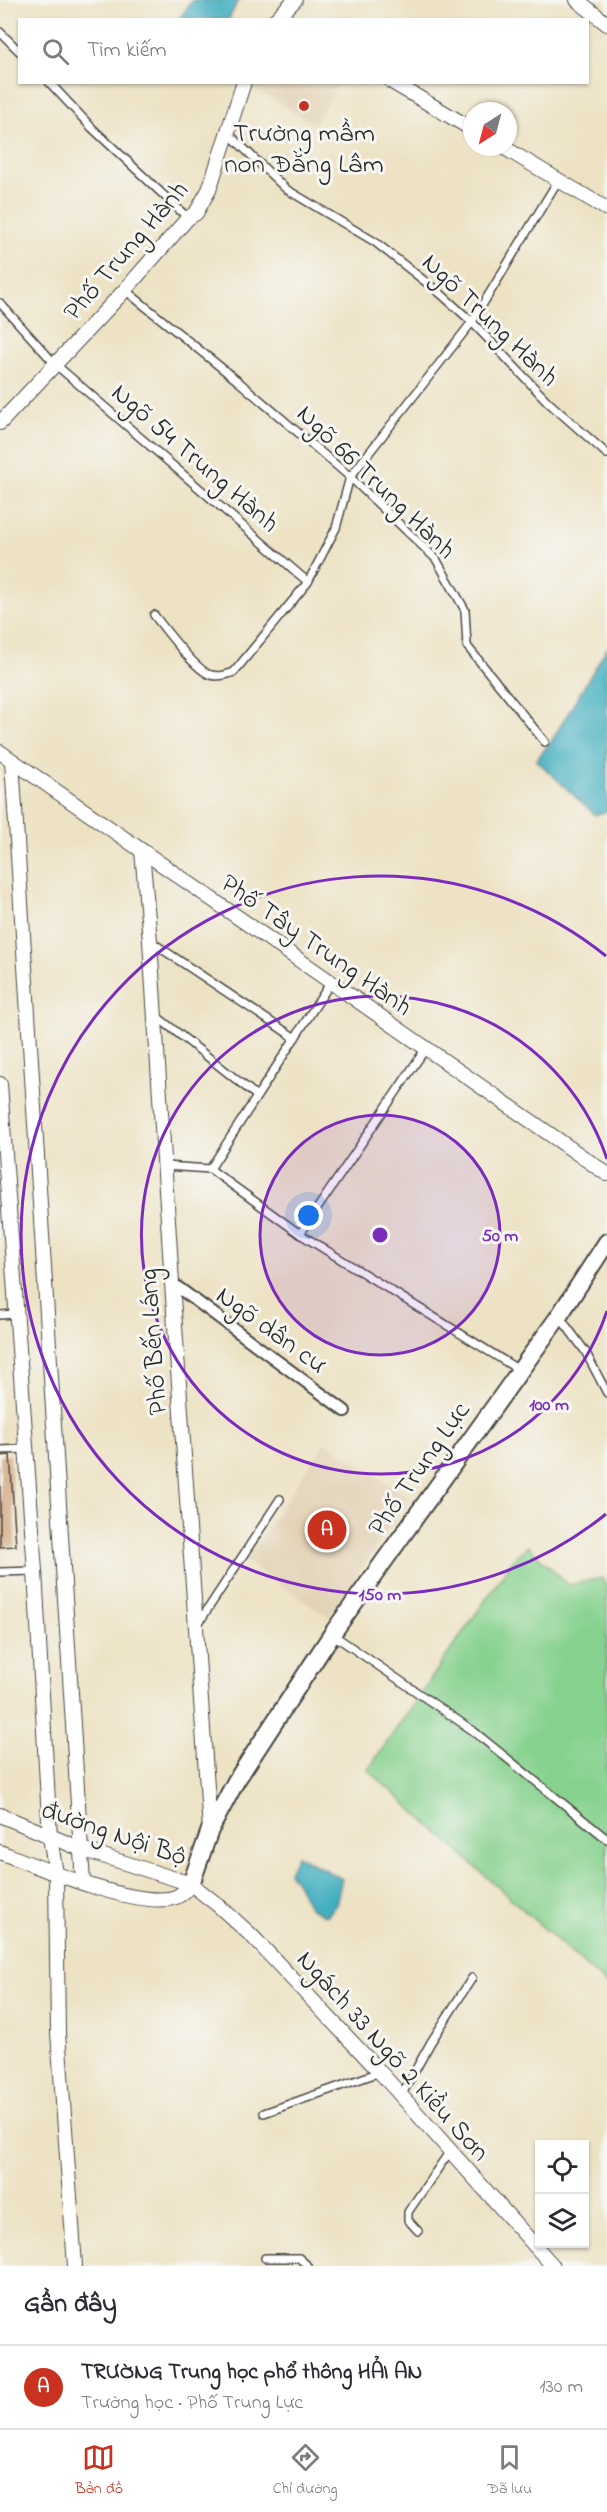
<!DOCTYPE html>
<html lang="vi">
<head>
<meta charset="utf-8">
<style>
	:root { --surface:#fff; --page:#f2f2f3; --text:#2b2b33; --muted:#7c7c81; --line:#e1e1e2; --accent:#c8321e }
	body { margin:0; font-family:"Indie Flower",sans-serif; background:var(--page); color:var(--text) }
	.controls { position:absolute; right:18px; bottom:18px; display:grid; overflow:hidden; border-radius:0px; box-shadow:0 2px 4px #0004 }
	.controls button { width:54px; height:54px; display:grid; place-items:center; padding:0; border:0; border-bottom:2px solid var(--line); background:var(--surface); color:var(--text); font:30px sans-serif }
	.compass { position:absolute; left:463px; top:102px; width:54px; height:54px; border-radius:50%; background:var(--surface); box-shadow:0 2px 4px #0004; rotate:216deg }
	.you { position:absolute; left:309px; top:1216px; width:21px; height:21px; margin:-15px; border:4px solid #fff; border-radius:50%; background:#1a73e8; box-shadow:0 0 0 9px #1a73e833 }
	.badge { display:grid; place-items:center; width:39px; height:39px; border-radius:50%; background:var(--accent); color:#fff; font-size:20px; font-weight:700 }
	.pin { position:absolute; translate:-50% -50%; border:3px solid #fff; box-shadow:0 2px 6px #0006 }
	.list { margin:0; padding:0; list-style:none }
	h2 { display:flex; justify-content:space-between; align-items:center; height:78px; margin:0; padding:0 24px; font-size:26px }
	h2 small { font-size:20px; font-weight:400; color:var(--muted) }
	.list li { display:grid; grid-template-columns:39px 1fr auto; gap:18px; align-items:center; box-sizing:border-box; height:84px; padding:0 24px; border-top:2px solid var(--line) }
	.list b { display:block; font-size:22px; white-space:nowrap }
	.list p { margin:0; font-size:20px; white-space:nowrap; color:var(--muted) }
	.list em { font-size:20px; font-style:normal; color:var(--muted) }
	.icon { flex:none; width:33px; height:33px; fill:none; stroke:currentColor; stroke-width:2; stroke-linecap:round; stroke-linejoin:round }
	.map { position:relative; flex:none; width:607px; height:2266px; overflow:hidden }
	.search { position:absolute; background:var(--surface); box-shadow:0 2px 4px #0004; left:18px; right:18px; top:18px; height:66px; display:flex; align-items:center; gap:15px; box-sizing:border-box; padding:0 21px; border-radius:0px; color:var(--muted); font-size:22px }
	.sheet { height:162px; background:var(--surface) }
	nav { display:flex; justify-content:space-around; align-items:center; box-sizing:border-box; height:84px; border-top:2px solid var(--line); background:var(--surface); font-size:16px; color:var(--muted) }
	nav a { display:grid; justify-items:center; gap:3px }
	nav .on { color:var(--accent) }
	.map>svg:first-child { display:block }
</style>
</head>
<body>
<div class="map">
<svg width="607" height="2266" viewBox="0 0 607 2266">
	<rect width="100%" height="100%" fill="#f6f6f2"/>
	<filter id="ink" filterUnits="userSpaceOnUse"><feTurbulence type="fractalNoise" baseFrequency=".0167" numOctaves="2"/><feDisplacementMap in="SourceGraphic" scale="12" xChannelSelector="R" yChannelSelector="G"/><feConvolveMatrix kernelMatrix="1 2 1 2 8 2 1 2 1" color-interpolation-filters="sRGB"/></filter>
	<filter id="wash" filterUnits="userSpaceOnUse"><feTurbulence type="fractalNoise" baseFrequency=".008" numOctaves="4" result="noise"/><feDisplacementMap in="SourceGraphic" scale="24" xChannelSelector="R" yChannelSelector="G"/><feGaussianBlur stdDeviation="1.35" result="paint"/><feColorMatrix in="noise" values="0 0 0 0 0 0 0 0 0 0 0 0 0 0 0 0 0 1.4 0 .05"/><feComposite in="paint" operator="in"/></filter>
	<g filter="url(#wash)">
		<rect width="100%" height="100%" fill="#ede2c4"/>
		<g fill="#e2d1b4">
			<path d="M 256,83 L 256,82 L 339,83 L 314,124 L 253,88 Z"/>
			<path d="M 325,1442 L 409,1498 L 329,1617 L 245,1561 Z"/>
		</g>
		<path fill="#86d18e" stroke="#587e5c" stroke-width="1.5" d="M 528,1546 L 568,1585 L 602,1578 L 607,1586 L 607,1985 L 368,1770 L 516,1556 Z"/>
		<g fill="#41aebf" stroke="#366c75" stroke-width="1.5">
			<path d="M 193,0 L 238,0 L 229,19 L 179,19 Z"/>
			<path d="M 607,648 L 607,811 L 595,815 L 536,760 L 551,742 Z"/>
			<path d="M 297,1855 L 342,1879 L 336,1905 L 326,1916 L 309,1907 L 297,1883 L 289,1872 Z"/>
		</g>
		<g id="blocks">
			<path fill="#cf9e74" d="M 10,1455 L 16,1546 L 0,1547 L 0,1456 Z"/>
		</g>
	</g>
	<g filter="url(#ink)">
		<use href="#blocks" fill-opacity="0" stroke="#484642" stroke-width="1.5"/>
		<g fill="none" stroke-linecap="round" stroke-linejoin="round">
			<defs>
				<g id="service">
					<path d="M 0,32 L 20,52"/>
					<path d="M 49,82 L 92,128 L 188,218"/>
					<path d="M 229,134 L 286,189 L 375,242 L 441,294 L 472,322 L 548,402 L 607,454"/>
					<path d="M 125,290 L 239,382 L 350,477 L 436,559 L 465,610 L 467,646 L 545,742"/>
					<path d="M 0,303 L 55,364 L 308,582"/>
					<path d="M 154,615 C 165,629 196,671 211,675 C 220,677 226,675 234,672 L 308,582 L 336,528 L 350,477 L 472,322 L 559,179"/>
					<path d="M 150,941 L 295,1038"/>
					<path d="M 155,1015 L 257,1096"/>
					<path d="M 165,1166 L 210,1169 L 300,1234 L 426,1048"/>
					<path d="M 210,1169 L 331,982"/>
					<path d="M 300,1234 L 519,1370"/>
					<path d="M 0,1315 L 16,1314"/>
					<path d="M 559,1316 L 585,1351 L 607,1393"/>
					<path d="M 0,1450 L 26,1449"/>
					<path d="M 0,1572 L 35,1571"/>
					<path d="M 198,1624 L 280,1499"/>
					<path d="M 332,1634 L 472,1730 L 607,1839"/>
					<path d="M 401,2096 L 431,2042 L 472,1978"/>
					<path d="M 264,2113 L 380,2072"/>
					<path d="M 418,2231 L 408,2220 L 408,2212 L 450,2151"/>
					<path d="M 265,2258 L 299,2258 L 308,2266"/>
				</g>
				<path id="pedestrian" d="M 172,1283 L 345,1411"/>
				<g id="minor">
					<path d="M 577,0 L 607,24"/>
					<path d="M 275,20 L 295,0"/>
					<path d="M 392,82 L 472,129"/>
					<path d="M 503,147 L 607,209"/>
					<path d="M 0,423 L 125,290 L 188,218 L 196,213 L 209,190 L 244,82"/>
					<path d="M 0,752 L 607,1174"/>
					<path d="M 12,761 L 83,1883"/>
					<path d="M 142,851 L 150,941 L 172,1283 L 210,1830"/>
					<path d="M 0,1084 L 35,1571 L 50,1837 L 56,1874 L 58,2033 L 75,2266"/>
					<path d="M 0,1815 L 81,1849 L 191,1884 L 219,1906 L 252,1936 L 380,2072 L 553,2266"/>
					<path d="M 0,1852 C 38,1867 135,1908 173,1898 C 181,1896 186,1890 191,1884"/>
				</g>
				<path id="tertiary" d="M 191,1884 L 210,1830 L 236,1781 L 332,1634 L 559,1316 L 607,1242"/>
			</defs>
			<use href="#service" stroke="#484642" stroke-width="10"/>
			<use href="#pedestrian" stroke="#484642" stroke-width="14"/>
			<use href="#minor" stroke="#484642" stroke-width="16"/>
			<use href="#tertiary" stroke="#484642" stroke-width="20"/>
			<use href="#service" stroke="#fff" stroke-width="7"/>
			<use href="#pedestrian" stroke="#fff" stroke-width="10"/>
			<use href="#minor" stroke="#fff" stroke-width="14"/>
			<use href="#tertiary" stroke="#fff" stroke-width="16"/>
		</g>
	</g>
	<circle cx="380" cy="1235" r="120" fill="#7b2cbf" fill-opacity=".12"/>
	<g fill="none" stroke="#7b2cbf" stroke-width="3">
		<circle cx="380" cy="1235" r="120"/>
		<path d="M607 1311A239 239 0 1 1 607 1159"/>
		<path d="M606 1514A359 359 0 1 1 606 956"/>
	</g>
	<circle fill="#c8321e" stroke="#f6f6f2" stroke-width="2" cx="304" cy="106" r="6"/>
	<g text-anchor="middle" stroke-width="6" stroke-linejoin="round" paint-order="stroke">
		<g font-size="27" fill="#2b2b2b" stroke="#f6f6f2">
			<text x="304" y="141">Trường mầm<tspan x="304" dy="31">non Đằng Lâm</tspan></text>
		</g>
		<g font-size="27" fill="#2b2b2b" stroke="#f6f6f2">
			<text transform="translate(125 250) rotate(-49)" y="9">Phố Trung Hành</text>
			<text transform="translate(491 319) rotate(44)" y="9">Ngõ Trung Hành</text>
			<text transform="translate(196 457) rotate(41)" y="9">Ngõ 54 Trung Hành</text>
			<text transform="translate(377 481) rotate(44)" y="9">Ngõ 66 Trung Hành</text>
			<text transform="translate(317 944) rotate(35)" y="9">Phố Tây Trung Hành</text>
			<text transform="translate(272 1329) rotate(36)" y="9">Ngõ dân cư</text>
			<text transform="translate(152 1342) rotate(-94)" y="9">Phố Bến Láng</text>
			<text transform="translate(418 1468) rotate(-55)" y="9">Phố Trung Lực</text>
			<text transform="translate(114 1832) rotate(19)" y="9">đường Nội Bộ</text>
			<text transform="translate(394 2055) rotate(48)" y="9">Ngách 33 Ngõ 2 Kiều Sơn</text>
		</g>
	</g>
	<circle cx="380" cy="1235" r="9" fill="#7b2cbf" stroke="#f6f6f2" stroke-width="3"/>
	<g font-size="18" text-anchor="middle" font-weight="bold" fill="#7b2cbf" stroke="#f6f6f2" stroke-width="6" stroke-linejoin="round" paint-order="stroke">
		<text x="500" y="1241">50 m</text>
		<text x="549" y="1410">100 m</text>
		<text x="380" y="1600">150 m</text>
	</g>
</svg>
<div class="controls">
<button><svg class="icon" aria-label="locate" viewBox="0 0 24 24"><circle cx="12" cy="12" r="6"/><path d="M12 2v4M12 18v4M2 12h4M18 12h4"/></svg></button>
<button><svg class="icon" aria-label="layers" viewBox="0 0 24 24"><path d="M12 4l9 5-9 5-9-5zM3 14l9 5 9-5"/></svg></button>
</div>
<svg class="compass" viewBox="-18 -18 36 36"><path d="M0-13l5 13h-10z" fill="#e53935"/><path d="M0 13l5-13h-10z" fill="#7c7c81"/></svg>
<div class="you"></div>
<div class="pin badge" style="left:327px;top:1530px">A</div>
<div class="search"><svg class="icon" aria-label="search" viewBox="0 0 24 24"><circle cx="10" cy="10" r="6"/><path d="M15 15l6 6"/></svg>Tìm kiếm</div>
</div>
<section class="sheet">
<h2>Gần đây<small></small></h2>
<ul class="list">
<li><span class="badge">A</span><div><b>TRƯỜNG Trung học phổ thông HẢI AN</b><p>Trường học · Phố Trung Lực</p></div><em>130 m</em></li>
</ul>
</section>
<nav>
<a class="on"><svg class="icon" aria-label="map" viewBox="0 0 24 24"><path d="M3 6l6-2 6 2 6-2v14l-6 2-6-2-6 2zM9 4v14M15 6v14"/></svg>Bản đồ</a>
<a><svg class="icon" aria-label="directions" viewBox="0 0 24 24"><path d="M12 3l9 9-9 9-9-9zM9 14v-3h6M13 9l2 2-2 2"/></svg>Chỉ đường</a>
<a><svg class="icon" aria-label="saved" viewBox="0 0 24 24"><path d="M7 4h10v16l-5-4-5 4z"/></svg>Đã lưu</a>
</nav>
</body>
</html>
